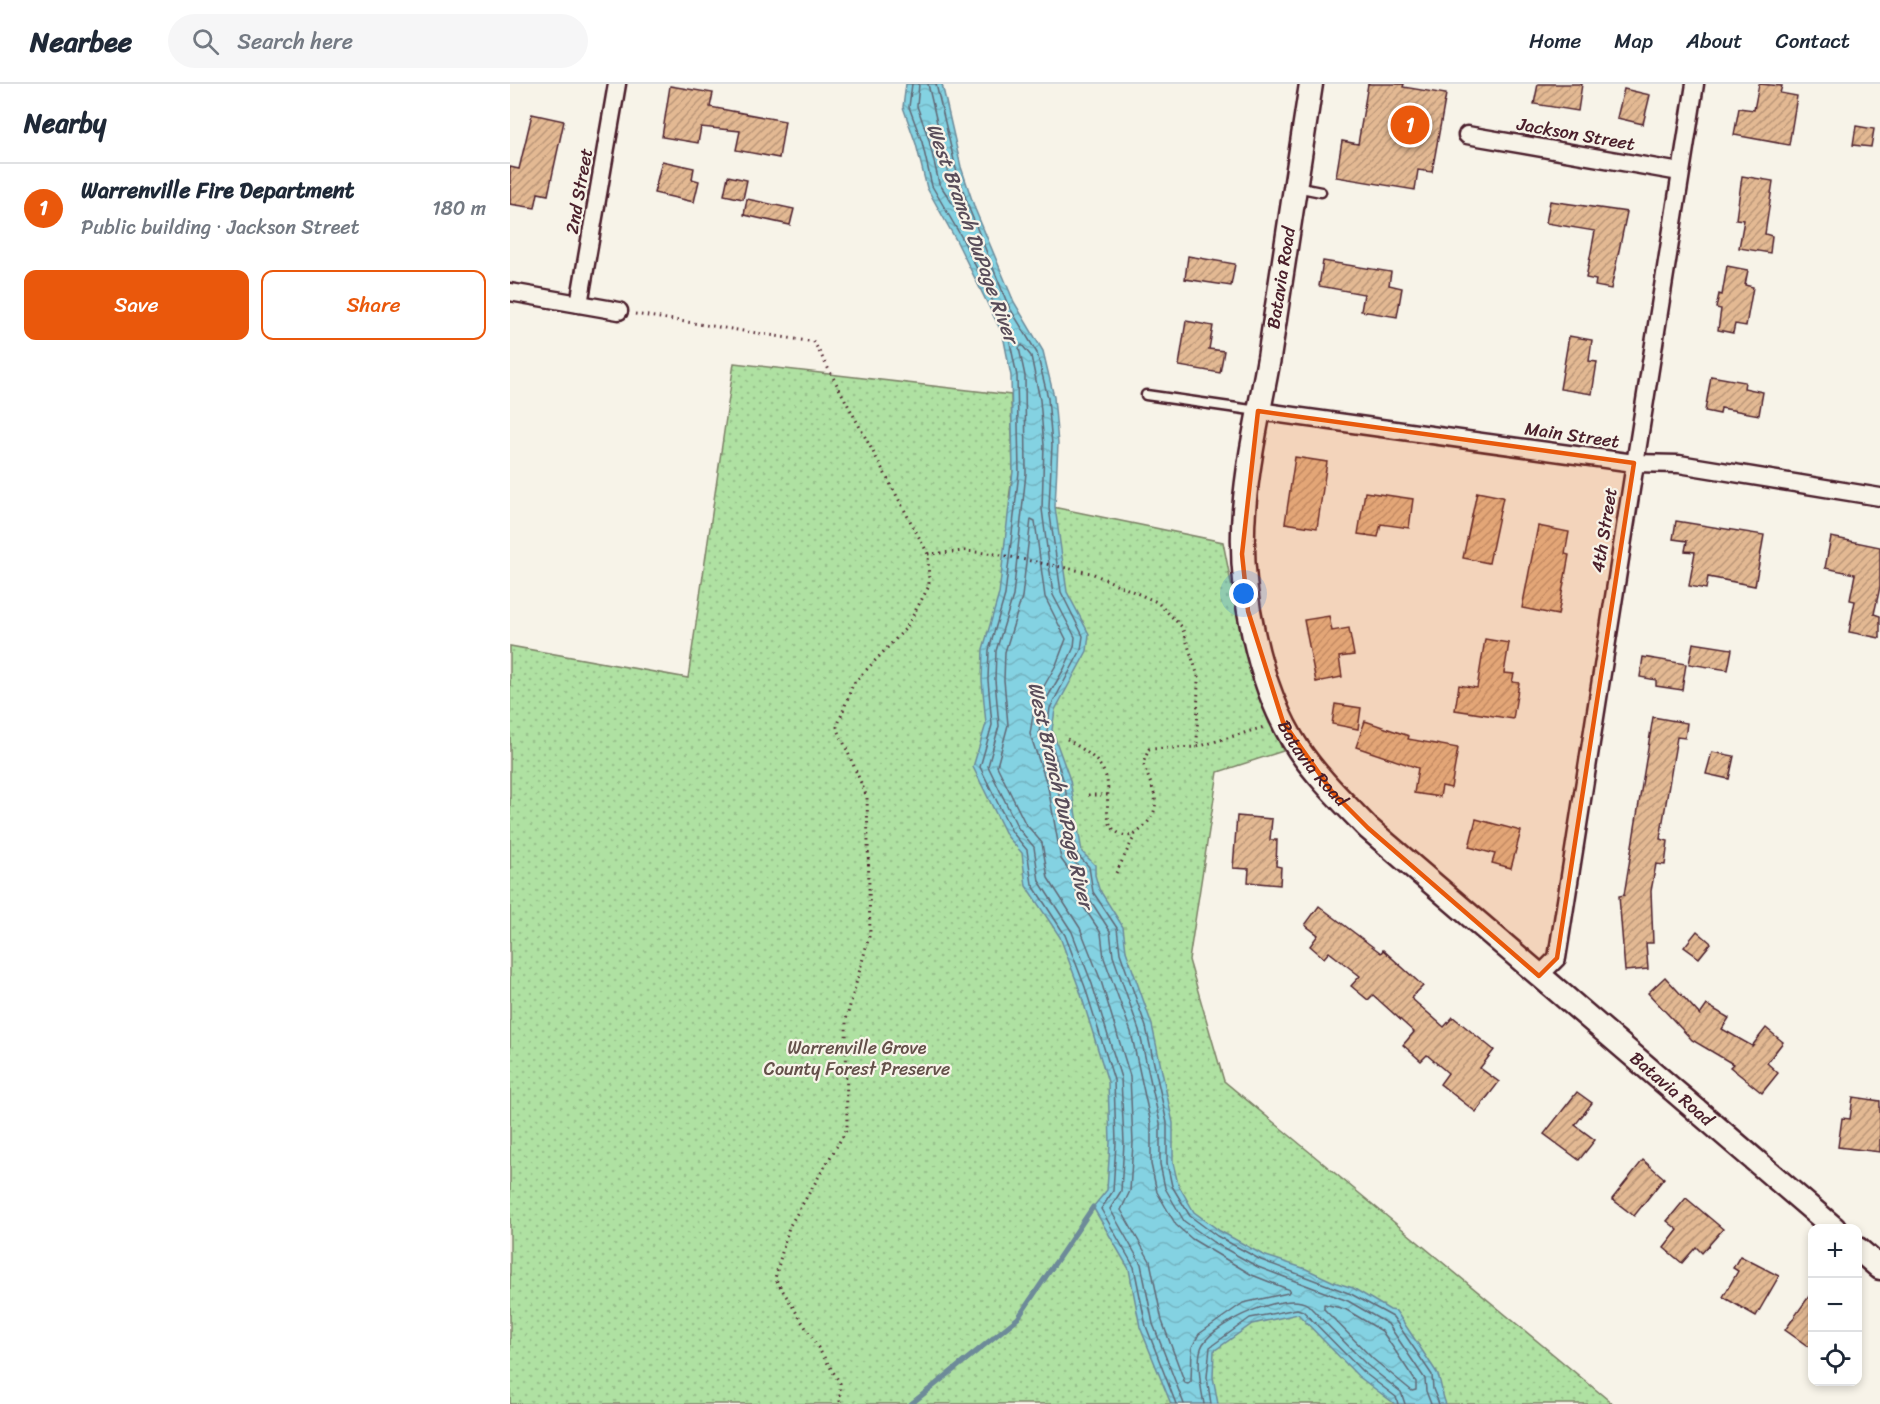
<!DOCTYPE html>
<html lang="en">
<head>
<meta charset="utf-8">
<style>
	:root { --surface:#fff; --page:#f6f6f7; --text:#1f2937; --muted:#747a83; --line:#e0e1e3; --accent:#ea580c }
	body { margin:0; font-family:Sriracha,sans-serif; background:var(--page); color:var(--text) }
	.controls { position:absolute; right:18px; bottom:18px; display:grid; overflow:hidden; border-radius:12px; box-shadow:0 3px 9px #0003 }
	.controls button { width:54px; height:54px; display:grid; place-items:center; padding:0; border:0; border-bottom:2px solid var(--line); background:var(--surface); color:var(--text); font:30px sans-serif }
	.you { position:absolute; left:734px; top:510px; width:21px; height:21px; margin:-15px; border:4px solid #fff; border-radius:50%; background:#1a73e8; box-shadow:0 0 0 9px #1a73e833 }
	.badge { display:grid; place-items:center; width:39px; height:39px; border-radius:50%; background:var(--accent); color:#fff; font-size:20px; font-weight:700 }
	.pin { position:absolute; translate:-50% -50%; border:3px solid #fff; box-shadow:0 2px 6px #0006 }
	.list { margin:0; padding:0; list-style:none }
	h2 { display:flex; justify-content:space-between; align-items:center; height:78px; margin:0; padding:0 24px; font-size:26px }
	h2 small { font-size:20px; font-weight:400; color:var(--muted) }
	.list li { display:grid; grid-template-columns:39px 1fr auto; gap:18px; align-items:center; box-sizing:border-box; height:90px; padding:0 24px; border-top:2px solid var(--line) }
	.list b { display:block; font-size:22px; white-space:nowrap }
	.list p { margin:0; font-size:20px; white-space:nowrap; color:var(--muted) }
	.list em { font-size:20px; font-style:normal; color:var(--muted) }
	.actions { display:flex; gap:12px; padding:18px 24px }
	.actions a { flex:1; padding:14px 0; border:2px solid var(--accent); border-radius:12px; text-align:center; font-size:21px; color:var(--accent) }
	.actions .main { background:var(--accent); color:#fff }
	.icon { flex:none; width:33px; height:33px; fill:none; stroke:currentColor; stroke-width:2; stroke-linecap:round; stroke-linejoin:round }
	.map { position:relative; flex:none; width:1370px; height:1320px; overflow:hidden }
	header { display:flex; align-items:center; gap:36px; box-sizing:border-box; height:84px; padding:0 30px; background:var(--surface); border-bottom:2px solid var(--line) }
	header strong { font-size:28px }
	nav { display:flex; gap:33px; margin-inline-start:auto; font-size:21px }
	.search { width:420px; height:54px; background:var(--page); display:flex; align-items:center; gap:15px; box-sizing:border-box; padding:0 21px; border-radius:33px; color:var(--muted); font-size:22px }
	main { display:flex }
	aside { flex:1; background:var(--surface) }
	.map>svg:first-child { display:block }
</style>
</head>
<body>
<header>
<strong>Nearbee</strong>
<div class="search"><svg class="icon" aria-label="search" viewBox="0 0 24 24"><circle cx="10" cy="10" r="6"/><path d="M15 15l6 6"/></svg>Search here</div>
<nav><a>Home</a><a>Map</a><a>About</a><a>Contact</a></nav>
</header>
<main>
<aside>
<h2>Nearby<small></small></h2>
<ul class="list">
<li><span class="badge">1</span><div><b>Warrenville Fire Department</b><p>Public building · Jackson Street</p></div><em>180 m</em></li>
</ul>
<div class="actions"><a class="main">Save</a><a>Share</a></div>
</aside>
<div class="map">
<svg width="1370" height="1320" viewBox="0 0 1370 1320">
	<defs>
		<pattern id="park-dots" width="8" height="8" patternUnits="userSpaceOnUse" patternTransform="scale(1.5)"><rect width="8" height="8" fill="#afe1a2"/><path d="M2 2h.1M6 6h.1" fill="none" stroke="#98c18c" stroke-width="1.8" stroke-linecap="round"/></pattern>
		<pattern id="water-waves" width="16" height="10" patternUnits="userSpaceOnUse" patternTransform="scale(1.5)"><rect width="16" height="10" fill="#84d2e2"/><path d="M0 5q4-4 8 0t8 0" fill="none" stroke="#74b4c2"/></pattern>
		<pattern id="building-hatch" width="6" height="6" patternUnits="userSpaceOnUse" patternTransform="scale(1.5)"><rect width="6" height="6" fill="#e3b993"/><path d="M-1 1l2-2M0 6l6-6M5 7l2-2" fill="none" stroke="#ba9678"/></pattern>
	</defs>
	<rect width="100%" height="100%" fill="#f7f3e8"/>
	<filter id="ink" filterUnits="userSpaceOnUse"><feTurbulence type="fractalNoise" baseFrequency=".0167" numOctaves="2"/><feDisplacementMap in="SourceGraphic" scale="12" xChannelSelector="R" yChannelSelector="G"/><feConvolveMatrix kernelMatrix="1 2 1 2 8 2 1 2 1" color-interpolation-filters="sRGB"/></filter>
	<g filter="url(#ink)">
		<path fill="url(#park-dots)" stroke="#7c8066" stroke-width="1.5" d="M 224,279 L 501,311 L 503,387 L 499,414 L 713,458 L 729,540 L 745,601 L 773,667 L 708,688 L 679,876 L 714,997 L 1103,1320 L 0,1320 L 0,562 L 178,594 Z"/>
		<path fill="url(#water-waves)" stroke="#6d8a99" stroke-width="1.5" d="M 396,0 L 432,0 L 451,83 L 465,125 L 504,218 L 533,267 L 544,313 L 548,360 L 545,423 L 557,508 L 579,550 L 577,567 L 545,626 L 542,646 L 560,696 L 572,768 L 585,781 L 585,791 L 589,805 L 613,843 L 616,867 L 642,941 L 663,1039 L 663,1079 L 668,1100 L 684,1128 L 710,1147 L 753,1171 L 796,1185 L 824,1198 L 843,1204 L 880,1226 L 886,1227 L 927,1289 C 932,1299 931,1309 936,1320 L 885,1320 L 848,1292 L 788,1230 L 742,1240 L 704,1267 L 703,1293 L 708,1320 L 661,1320 L 630,1243 L 619,1185 L 583,1123 L 597,1106 L 600,1059 L 598,998 L 569,904 L 550,853 L 516,802 L 512,769 L 497,752 L 463,683 L 476,640 L 472,596 L 473,565 L 489,510 L 503,387 L 501,292 L 493,251 L 446,156 L 417,104 L 406,60 L 393,23 Z"/>
		<g fill="none" stroke-linecap="round" stroke-linejoin="round">
			<g stroke="#616774" stroke-width="1.5">
				<path d="M 402,0 L 399,23 L 412,58 L 422,102 L 452,154 L 498,249 L 507,292 L 509,388 L 495,511 L 479,566 L 478,596 L 482,641 L 470,683 L 502,748 L 517,766 L 522,800 L 555,851 L 575,903 L 604,996 L 606,1059 L 603,1107 L 591,1125 L 624,1183 L 636,1242 L 666,1320"/>
				<path d="M 409,0 L 407,22 L 419,56 L 429,99 L 450,131 L 452,127 L 438,86 L 418,0"/>
				<path d="M 426,0 L 446,85 L 460,127 L 498,221 L 527,269 L 538,314 L 542,361 L 539,424 L 551,508 L 573,552 L 571,566 L 540,624 L 537,647 L 554,698 L 567,770 L 579,783 L 583,808 L 607,844 L 610,869 L 636,943 L 657,1039 L 657,1079 L 662,1102 L 680,1132 L 707,1152 L 751,1176 L 841,1210 L 883,1233 L 922,1291 L 923,1305 L 929,1320"/>
				<path d="M 521,435 L 525,437 L 535,513 L 556,555 L 546,581 L 525,618 L 520,650 L 538,703 L 551,775 L 562,790 L 569,816 L 591,849 L 594,874 L 621,948 L 641,1040 L 641,1080 L 647,1108 L 666,1141 L 682,1155 L 742,1191 L 780,1206 L 778,1209 L 733,1219 L 689,1250 L 682,1263 L 681,1298 L 678,1300 L 675,1299 L 652,1237 L 640,1177 L 611,1126 L 620,1107 L 623,1059 L 620,992 L 591,897 L 570,844 L 538,794 L 532,759 L 515,739 L 487,682 L 498,641 L 494,596 L 495,568 L 512,513 Z"/>
				<path d="M 814,1220 L 835,1225 L 872,1247 L 906,1298 L 906,1306 L 902,1307 L 863,1275 L 814,1225 Z"/>
				<path d="M 674,1320 L 643,1240 L 631,1180 L 600,1125 L 611,1107 L 614,1059 L 611,994 L 582,900 L 562,848 L 529,797 L 524,763 L 508,744 L 478,682 L 489,642 L 485,596 L 486,567 L 503,512 L 516,389 L 515,292 L 509,264 L 512,261 L 521,272 L 530,316 L 534,361 L 532,425 L 543,511 L 565,553 L 564,563 L 554,585 L 533,621 L 529,649 L 547,700 L 560,772 L 571,786 L 577,811 L 600,847 L 603,872 L 629,946 L 650,1039 L 650,1080 L 655,1104 L 674,1137 L 703,1158 L 748,1183 L 838,1217 L 878,1240 L 915,1295 L 916,1307 L 921,1320"/>
				<path d="M 694,1320 C 691,1305 685,1273 693,1260 C 706,1238 776,1206 798,1221 L 857,1281 L 891,1308 L 895,1320"/>
				<path d="M 701,1320 L 697,1293 L 700,1263 L 740,1234 L 787,1225 L 793,1227 L 852,1287 L 886,1313 L 888,1320"/>
			</g>
			<path stroke="#6d8a99" stroke-width="5" d="M 401,1320 L 508,1234 L 583,1123"/>
		</g>
		<g fill="url(#building-hatch)" stroke="#4a1f2b" stroke-width="1.5">
			<path d="M 858,0 L 894,0 L 893,3 L 936,10 L 922,88 L 908,86 L 905,106 L 826,93 L 832,57 L 848,60 Z"/>
			<path d="M 1028,0 L 1072,0 L 1068,27 L 1024,20 Z"/>
			<path d="M 1249,0 L 1272,2 L 1270,9 L 1287,12 L 1279,61 L 1224,51 L 1229,24 L 1244,26 Z"/>
			<path d="M 160,2 L 203,9 L 200,23 L 275,37 L 269,74 L 226,66 L 230,47 L 191,43 L 188,59 L 152,53 Z"/>
			<path d="M 1114,5 L 1140,11 L 1133,40 L 1107,34 Z"/>
			<path d="M 22,30 L 54,37 L 38,111 L 28,109 L 25,124 L 0,120 L 0,83 L 9,85 Z"/>
			<path d="M 1346,42 L 1364,45 L 1361,63 L 1343,61 Z"/>
			<path d="M 152,77 L 184,84 L 182,95 L 189,97 L 184,118 L 144,109 Z"/>
			<path d="M 218,92 L 237,96 L 233,115 L 214,111 Z"/>
			<path d="M 1232,92 L 1263,97 L 1255,150 L 1262,152 L 1260,169 L 1229,164 L 1234,136 L 1226,135 Z"/>
			<path d="M 237,115 L 284,125 L 280,141 L 234,131 Z"/>
			<path d="M 1040,117 L 1117,128 L 1101,205 L 1085,202 L 1086,196 L 1076,194 L 1085,147 L 1036,139 Z"/>
			<path d="M 678,172 L 725,180 L 721,202 L 675,195 Z"/>
			<path d="M 813,177 L 881,188 L 879,201 L 892,204 L 887,233 L 851,227 L 854,210 L 809,202 Z"/>
			<path d="M 1217,182 L 1238,186 L 1235,201 L 1243,203 L 1236,242 L 1225,240 L 1223,249 L 1208,246 L 1211,225 L 1206,224 L 1209,210 L 1212,211 Z"/>
			<path d="M 676,237 L 703,242 L 699,265 L 714,267 L 710,289 L 669,282 Z"/>
			<path d="M 1059,252 L 1082,256 L 1079,277 L 1087,278 L 1082,310 L 1050,305 Z"/>
			<path d="M 1201,292 L 1235,298 L 1234,304 L 1253,308 L 1249,331 L 1211,324 L 1210,330 L 1195,327 Z"/>
			<path d="M 785,373 L 817,378 L 807,444 L 775,439 Z"/>
			<path d="M 855,408 L 903,415 L 899,444 L 871,440 L 868,453 L 848,450 Z"/>
			<path d="M 967,408 L 993,413 L 979,479 L 953,474 Z"/>
			<path d="M 1166,437 L 1254,451 L 1245,502 L 1198,493 L 1196,505 L 1179,502 L 1185,468 L 1175,467 L 1177,457 L 1163,455 Z"/>
			<path d="M 1028,442 L 1059,448 L 1055,470 L 1059,471 L 1048,531 L 1012,524 Z"/>
			<path d="M 1321,453 L 1370,463 L 1370,503 L 1364,530 L 1370,532 L 1370,554 L 1339,548 L 1345,517 L 1340,516 L 1345,490 L 1315,484 Z"/>
			<path d="M 819,532 L 822,547 L 839,544 L 844,571 L 829,573 L 832,593 L 806,598 L 794,536 Z"/>
			<path d="M 975,555 L 999,559 L 994,589 L 1004,590 L 1002,598 L 1009,599 L 1003,635 L 945,626 L 949,601 L 967,604 Z"/>
			<path d="M 1183,559 L 1222,565 L 1218,586 L 1179,580 Z"/>
			<path d="M 1133,573 L 1176,580 L 1172,606 L 1146,602 L 1146,596 L 1130,593 Z"/>
			<path d="M 825,620 L 851,624 L 848,645 L 822,640 Z"/>
			<path d="M 1143,633 L 1177,639 L 1175,654 L 1167,653 L 1150,755 L 1158,757 L 1155,781 L 1146,780 L 1141,807 L 1143,859 L 1136,859 L 1138,885 L 1115,887 L 1109,812 L 1114,811 Z"/>
			<path d="M 855,637 L 899,652 L 898,655 L 948,664 L 941,704 L 932,702 L 930,713 L 904,709 L 908,684 L 846,663 Z"/>
			<path d="M 1202,668 L 1224,672 L 1219,695 L 1196,690 Z"/>
			<path d="M 727,732 L 762,735 L 760,756 L 767,756 L 766,782 L 771,783 L 770,801 L 738,798 L 739,785 L 723,784 Z"/>
			<path d="M 966,735 L 1011,747 L 1001,784 L 982,779 L 985,770 L 959,763 Z"/>
			<path d="M 809,822 L 871,869 L 873,866 L 913,902 L 901,914 L 934,943 L 943,933 L 984,966 L 970,984 L 989,998 L 966,1028 L 930,1000 L 938,989 L 917,971 L 911,977 L 893,961 L 904,948 L 863,911 L 858,916 L 841,902 L 850,892 L 819,868 L 814,874 L 800,862 L 808,851 L 795,841 Z"/>
			<path d="M 1187,847 L 1201,859 L 1189,874 L 1174,863 Z"/>
			<path d="M 1155,893 L 1190,931 L 1197,921 L 1219,934 L 1212,945 L 1242,962 L 1256,944 L 1273,958 L 1257,979 L 1268,989 L 1252,1009 L 1220,983 L 1223,980 L 1182,956 L 1138,909 Z"/>
			<path d="M 1067,1008 L 1082,1019 L 1065,1041 L 1085,1056 L 1069,1076 L 1034,1050 Z"/>
			<path d="M 1343,1013 L 1370,1017 L 1370,1068 L 1328,1063 L 1332,1034 L 1340,1035 Z"/>
			<path d="M 1133,1076 L 1154,1094 L 1124,1132 L 1102,1115 Z"/>
			<path d="M 1176,1114 L 1213,1145 L 1192,1169 L 1186,1163 L 1172,1179 L 1154,1164 L 1168,1146 L 1157,1137 Z"/>
			<path d="M 1230,1172 L 1269,1192 L 1246,1232 L 1213,1213 L 1228,1187 L 1223,1184 Z"/>
			<path d="M 1302,1208 L 1302,1265 L 1275,1246 Z"/>
		</g>
		<g fill="none" stroke-linecap="round" stroke-linejoin="round">
			<defs>
				<g id="service">
					<path d="M 786,103 L 811,108"/>
					<path d="M 636,311 L 748,327"/>
				</g>
				<g id="minor">
					<path d="M 957,51 L 1170,88"/>
					<path d="M 0,208 L 109,227"/>
					<path d="M 69,220 L 107,0"/>
					<path d="M 748,327 L 1124,379 L 1169,380 L 1370,413"/>
					<path d="M 1029,892 L 1047,874 L 1185,0"/>
				</g>
				<g id="secondary">
					<path id="s1" d="M 801,0 C 787,91 773,183 759,274 C 750,325 738,374 734,426 C 728,501 747,603 789,666 C 808,694 834,719 858,744 L 1324,1144"/>
					<path d="M 1348,1165 L 1370,1184"/>
				</g>
			</defs>
			<use href="#service" stroke="#4a1f2b" stroke-width="13"/>
			<use href="#minor" stroke="#4a1f2b" stroke-width="21"/>
			<use href="#secondary" stroke="#4a1f2b" stroke-width="27"/>
			<g stroke="#4a1f2b" stroke-width="3" stroke-dasharray="1.5 4.5" stroke-linecap="butt">
				<path d="M 125,230 L 304,258 L 418,470 L 419,502 L 396,544 L 343,600 L 327,643 L 357,713 L 360,849 L 336,936 L 337,1045 L 279,1143 L 265,1194 L 330,1299 L 330,1320"/>
				<path d="M 418,470 L 455,467 L 486,470 L 581,489 L 647,518 L 672,543 L 688,592 L 687,663 L 754,643"/>
				<path d="M 557,655 C 571,664 587,673 594,688 C 604,706 589,736 607,748 C 613,753 623,753 628,748 C 658,723 642,707 633,679 L 639,665 L 687,663"/>
				<path d="M 578,711 L 599,711"/>
				<path d="M 606,789 L 625,751"/>
			</g>
			<use href="#service" stroke="#f7f3e8" stroke-width="8"/>
			<use href="#minor" stroke="#f7f3e8" stroke-width="16"/>
			<use href="#secondary" stroke="#f7f3e8" stroke-width="22"/>
		</g>
	</g>
	<path fill="#e8590c" fill-opacity="0.2" stroke="#e8590c" stroke-width="4.5" stroke-linejoin="round" d="M 748,327 L 1124,379 L 1047,874 L 1029,892 L 858,744 L 823,709 L 773,638 L 738,527 L 732,470 Z"/>
	<g text-anchor="middle" stroke-width="4.5" stroke-linejoin="round" paint-order="stroke">
		<g font-size="18" fill="#4a1f2b" stroke="#f7f3e8">
			<text transform="translate(1066 50) rotate(10)" y="6">Jackson Street</text>
			<text transform="translate(69 107) rotate(-80)" y="6">2nd Street</text>
			<text transform="translate(771 194) rotate(-81)" y="6">Batavia Road</text>
			<text transform="translate(1062 351) rotate(8)" y="6">Main Street</text>
			<text transform="translate(1094 446) rotate(-81)" y="6">4th Street</text>
			<text dy="6" stroke="none"><textPath href="#s1" startOffset="700">Batavia Road</textPath></text>
			<text dy="6" stroke="none"><textPath href="#s1" startOffset="1186">Batavia Road</textPath></text>
		</g>
		<g font-size="18" fill="#635049" stroke="#f7f3e8">
			<text x="347" y="970">Warrenville Grove<tspan x="347" dy="21">County Forest Preserve</tspan></text>
		</g>
		<g font-size="20" font-style="italic" fill="#584c59" stroke="#f7f3e8">
			<text transform="translate(463 149) rotate(70)" y="7">West Branch DuPage River</text>
			<text transform="translate(551 711) rotate(77)" y="7">West Branch DuPage River</text>
		</g>
	</g>
</svg>
<div class="controls">
<button>+</button>
<button>−</button>
<button><svg class="icon" aria-label="locate" viewBox="0 0 24 24"><circle cx="12" cy="12" r="6"/><path d="M12 2v4M12 18v4M2 12h4M18 12h4"/></svg></button>
</div>
<div class="you"></div>
<div class="pin badge" style="left:900px;top:41px">1</div>
</div>
</main>
</body>
</html>
